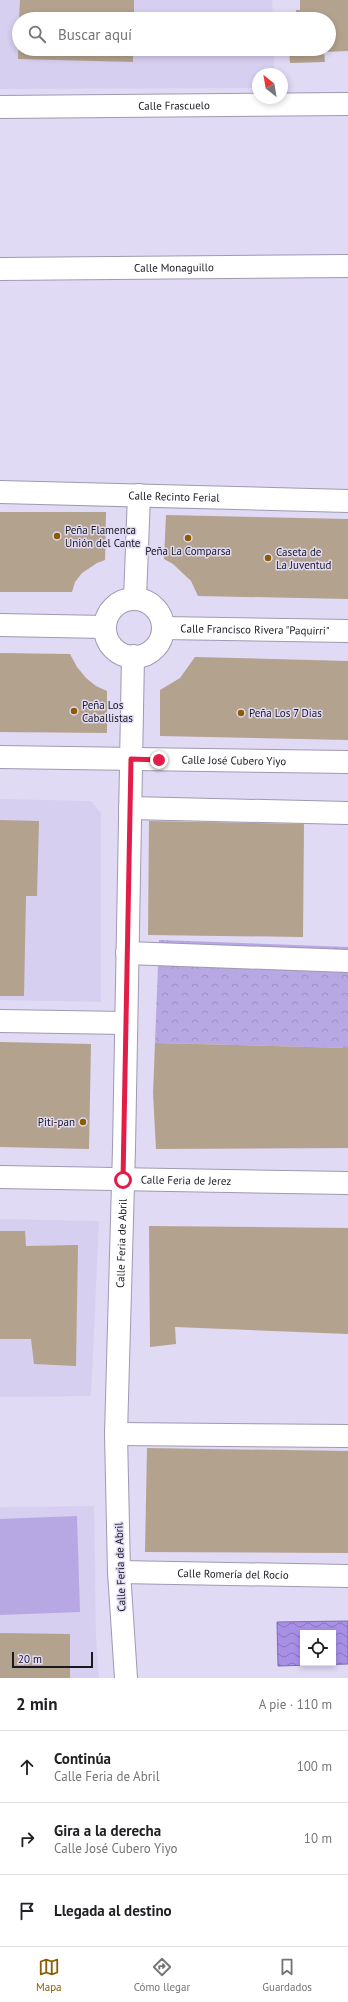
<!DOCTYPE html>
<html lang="es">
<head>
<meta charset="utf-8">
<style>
	:root { --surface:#fff; --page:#f6f6f6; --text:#202124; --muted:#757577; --line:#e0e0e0; --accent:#8c5c03 }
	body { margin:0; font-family:"PT Sans",sans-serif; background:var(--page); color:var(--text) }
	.controls { position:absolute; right:12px; bottom:12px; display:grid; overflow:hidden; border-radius:0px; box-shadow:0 2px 6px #0003 }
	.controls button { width:36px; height:36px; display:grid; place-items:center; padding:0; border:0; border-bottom:1px solid var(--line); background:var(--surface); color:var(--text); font:20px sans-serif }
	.compass { position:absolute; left:252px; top:68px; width:36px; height:36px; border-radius:50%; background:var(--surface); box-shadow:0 2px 6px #0003; rotate:329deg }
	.scale { position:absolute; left:12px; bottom:10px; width:81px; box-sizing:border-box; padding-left:4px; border:2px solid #191720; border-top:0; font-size:11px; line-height:14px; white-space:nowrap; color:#191720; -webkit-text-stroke:3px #e0daf4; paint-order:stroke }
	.stop { position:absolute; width:12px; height:12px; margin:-9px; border:3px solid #e11d48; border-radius:50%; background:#fff }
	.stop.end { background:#e11d48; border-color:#fff; box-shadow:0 1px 4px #0008 }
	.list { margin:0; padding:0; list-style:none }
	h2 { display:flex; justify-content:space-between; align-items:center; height:52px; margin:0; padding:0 16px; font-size:17px }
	h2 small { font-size:13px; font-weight:400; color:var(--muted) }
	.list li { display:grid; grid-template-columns:26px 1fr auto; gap:12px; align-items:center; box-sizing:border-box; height:72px; padding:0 16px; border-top:1px solid var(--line) }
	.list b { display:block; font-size:15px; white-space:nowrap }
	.list p { margin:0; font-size:13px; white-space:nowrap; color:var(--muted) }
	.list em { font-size:13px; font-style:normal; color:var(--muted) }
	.icon { flex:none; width:22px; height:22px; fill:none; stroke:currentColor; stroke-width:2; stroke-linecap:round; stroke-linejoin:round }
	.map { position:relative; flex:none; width:348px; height:1678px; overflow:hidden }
	.search { position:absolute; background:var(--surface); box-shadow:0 2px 6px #0003; left:12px; right:12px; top:12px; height:44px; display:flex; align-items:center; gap:10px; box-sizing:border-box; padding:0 14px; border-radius:22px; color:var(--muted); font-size:15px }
	.sheet { height:268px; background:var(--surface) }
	nav { display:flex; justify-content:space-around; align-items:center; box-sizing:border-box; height:56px; border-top:1px solid var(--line); background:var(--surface); font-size:11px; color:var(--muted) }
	nav a { display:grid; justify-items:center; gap:2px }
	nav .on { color:var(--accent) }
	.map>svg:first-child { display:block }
</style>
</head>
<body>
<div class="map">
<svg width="348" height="1678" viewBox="0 0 348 1678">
	<defs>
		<pattern id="park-crowns" width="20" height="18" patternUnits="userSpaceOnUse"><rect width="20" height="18" fill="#b7a8e4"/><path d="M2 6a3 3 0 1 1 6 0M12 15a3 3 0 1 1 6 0" fill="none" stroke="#9d90c3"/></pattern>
		<pattern id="water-waves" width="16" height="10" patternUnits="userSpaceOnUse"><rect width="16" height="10" fill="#a890e7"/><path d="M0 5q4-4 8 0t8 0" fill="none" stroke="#8875bb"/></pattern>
	</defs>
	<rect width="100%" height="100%" fill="#e0daf4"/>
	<g fill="#d7cff0">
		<path d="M 0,0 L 272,0 L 273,19 L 19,19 L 19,49 L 274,49 L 274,74 L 258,74 L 258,88 L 0,89 Z"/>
		<path d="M 0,799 L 91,801 L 101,813 L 101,1002 L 0,1000 Z"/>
		<path d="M 0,1219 L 99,1221 L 91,1396 L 0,1397 Z"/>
		<path d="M 94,1506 L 96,1637 L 99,1678 L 0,1678 L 0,1507 Z"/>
	</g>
	<path fill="#b7a8e4" d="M 77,1516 L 80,1612 L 0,1615 L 0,1519 Z"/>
	<path fill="url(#park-crowns)" d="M 159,940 L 348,947 L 348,1048 L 155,1043 Z"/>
	<path fill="url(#water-waves)" stroke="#7d6cab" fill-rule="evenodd" d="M 348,1621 L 348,1664 L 278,1666 L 277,1622 ZM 303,1633 L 333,1633 L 333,1663 L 303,1663 Z"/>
	<g fill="#b3a28d">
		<path d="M 20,0 L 134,0 L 134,19 L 19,19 Z"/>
		<path d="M 300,0 L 348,0 L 348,51 L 324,52 L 325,62 L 290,63 L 289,49 L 329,49 L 329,19 L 288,19 L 296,17 L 296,10 L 300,10 Z"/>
		<path d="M 19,20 L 19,49 L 133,49 L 133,62 L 18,59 Z"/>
		<path d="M 0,512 L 106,512 L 105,560 L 97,563 L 82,573 L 75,582 L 72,592 L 0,592 Z"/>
		<path d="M 166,515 L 348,519 L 348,599 L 198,596 L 191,581 L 173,564 L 164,559 Z"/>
		<path d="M 0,653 L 70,654 L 77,667 L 86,678 L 96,686 L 107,691 L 107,733 L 0,732 Z"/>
		<path d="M 195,657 L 348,661 L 348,740 L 160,736 L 160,690 L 180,678 Z"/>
		<path d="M 0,820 L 39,821 L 37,896 L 26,896 L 24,996 L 0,996 Z"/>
		<path d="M 149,821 L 304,824 L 303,937 L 148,935 Z"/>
		<path d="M 0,1042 L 91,1044 L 89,1149 L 0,1147 Z"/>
		<path d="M 155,1043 L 348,1048 L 348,1148 L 156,1149 L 153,1093 Z"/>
		<path d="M 149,1226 L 348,1228 L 348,1334 L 175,1327 L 176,1344 L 150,1347 Z"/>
		<path d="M 0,1231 L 25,1231 L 26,1246 L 78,1245 L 76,1366 L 34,1364 L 31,1339 L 0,1339 Z"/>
		<path d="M 147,1448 L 348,1451 L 348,1553 L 145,1552 Z"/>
		<path d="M 0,1633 L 70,1634 L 70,1678 L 0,1678 Z"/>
	</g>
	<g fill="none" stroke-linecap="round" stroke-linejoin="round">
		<defs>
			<g id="pedestrian">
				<path d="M 127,953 L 348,961"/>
				<path d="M 0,1021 L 126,1023"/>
				<path d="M 116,1434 L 348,1436"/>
			</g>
			<g id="minor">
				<path id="s1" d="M 0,107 L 348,104"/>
				<path id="s2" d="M 0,269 L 348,266"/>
				<path id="s3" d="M 0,492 L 348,501"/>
				<path d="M 135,599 L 139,495"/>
				<circle cx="134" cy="628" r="29"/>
				<path d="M 0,625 L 105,627"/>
				<path id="s4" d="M 163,628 L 348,631"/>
				<path id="s5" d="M 0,757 L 348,762"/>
				<path d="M 130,808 L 348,813"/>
				<path id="s6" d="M 0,1177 L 348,1183"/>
				<path id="s7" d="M 119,1572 L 348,1576"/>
				<path id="s8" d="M 126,1678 L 119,1572 L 116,1434 L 124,1148 L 133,656"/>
			</g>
		</defs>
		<use href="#pedestrian" stroke="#9f99b1" stroke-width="24"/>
		<use href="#minor" stroke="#9f99b1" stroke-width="24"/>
		<use href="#pedestrian" stroke="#fff" stroke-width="22"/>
		<use href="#minor" stroke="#fff" stroke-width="22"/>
	</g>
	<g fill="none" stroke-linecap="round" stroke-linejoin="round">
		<path stroke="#e11d48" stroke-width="5" d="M 123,1180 L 131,759 L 159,760"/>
	</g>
	<g fill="#8c5c03" stroke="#e0daf4" stroke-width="1.5">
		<circle cx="57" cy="536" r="4"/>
		<circle cx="188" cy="538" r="4"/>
		<circle cx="268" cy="558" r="4"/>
		<circle cx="74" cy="711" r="4"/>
		<circle cx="241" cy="713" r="4"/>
		<circle cx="83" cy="1122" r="4"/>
	</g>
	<g text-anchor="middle" stroke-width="3" stroke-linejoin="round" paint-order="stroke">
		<g font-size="11" fill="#191720" stroke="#e0daf4">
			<text dy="4" stroke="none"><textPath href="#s1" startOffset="174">Calle Frascuelo</textPath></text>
			<text dy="4" stroke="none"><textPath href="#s2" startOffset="174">Calle Monaguillo</textPath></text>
			<text dy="4" stroke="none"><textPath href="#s3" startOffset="174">Calle Recinto Ferial</textPath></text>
			<text dy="4" stroke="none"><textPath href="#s4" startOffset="92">Calle Francisco Rivera "Paquirri"</textPath></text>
			<text dy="4" stroke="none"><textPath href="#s5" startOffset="234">Calle José Cubero Yiyo</textPath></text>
			<text dy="4" stroke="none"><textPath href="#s6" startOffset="186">Calle Feria de Jerez</textPath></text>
			<text dy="4" stroke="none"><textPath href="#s8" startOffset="435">Calle Feria de Abril</textPath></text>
			<text transform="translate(120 1567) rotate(-92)" y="4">Calle Feria de Abril</text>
			<text dy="4" stroke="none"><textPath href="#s7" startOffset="114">Calle Romería del Rocío</textPath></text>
		</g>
		<g font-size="11" fill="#191720" stroke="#e0daf4" text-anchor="start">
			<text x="65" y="534">Peña Flamenca<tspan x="65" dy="13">Unión del Cante</tspan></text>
			<text x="188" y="555" text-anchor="middle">Peña La Comparsa</text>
			<text x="276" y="556">Caseta de<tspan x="276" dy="13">La Juventud</tspan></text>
			<text x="82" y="709">Peña Los<tspan x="82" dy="13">Caballistas</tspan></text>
			<text x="249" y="717">Peña Los 7 Dias</text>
			<text x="75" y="1126" text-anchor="end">Piti-pan</text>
		</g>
	</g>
</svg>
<div class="controls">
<button><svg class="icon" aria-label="locate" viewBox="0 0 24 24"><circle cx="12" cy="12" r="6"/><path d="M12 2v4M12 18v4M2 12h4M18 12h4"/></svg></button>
</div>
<svg class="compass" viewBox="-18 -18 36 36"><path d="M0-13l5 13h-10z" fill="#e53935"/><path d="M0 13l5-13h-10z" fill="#757577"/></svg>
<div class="scale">20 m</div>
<div class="stop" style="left:123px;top:1180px"></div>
<div class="stop end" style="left:159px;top:760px"></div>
<div class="search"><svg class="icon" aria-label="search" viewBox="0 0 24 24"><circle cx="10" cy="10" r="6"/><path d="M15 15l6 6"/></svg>Buscar aquí</div>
</div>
<section class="sheet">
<h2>2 min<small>A pie · 110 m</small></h2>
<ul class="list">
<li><svg class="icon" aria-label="ahead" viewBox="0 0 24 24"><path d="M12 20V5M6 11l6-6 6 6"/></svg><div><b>Continúa</b><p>Calle Feria de Abril</p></div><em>100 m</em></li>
<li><svg class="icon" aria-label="right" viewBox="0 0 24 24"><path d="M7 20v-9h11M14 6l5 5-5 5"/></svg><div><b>Gira a la derecha</b><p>Calle José Cubero Yiyo</p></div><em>10 m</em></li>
<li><svg class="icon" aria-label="arrive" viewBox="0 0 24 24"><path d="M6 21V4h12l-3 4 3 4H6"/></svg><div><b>Llegada al destino</b></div></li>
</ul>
</section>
<nav>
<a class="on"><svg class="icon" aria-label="map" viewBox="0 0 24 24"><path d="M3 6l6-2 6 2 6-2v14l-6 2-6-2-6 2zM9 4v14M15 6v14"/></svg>Mapa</a>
<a><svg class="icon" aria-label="directions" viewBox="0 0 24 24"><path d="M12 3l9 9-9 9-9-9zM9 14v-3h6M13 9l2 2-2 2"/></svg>Cómo llegar</a>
<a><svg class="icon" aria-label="saved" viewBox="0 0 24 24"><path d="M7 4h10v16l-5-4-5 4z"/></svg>Guardados</a>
</nav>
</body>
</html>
